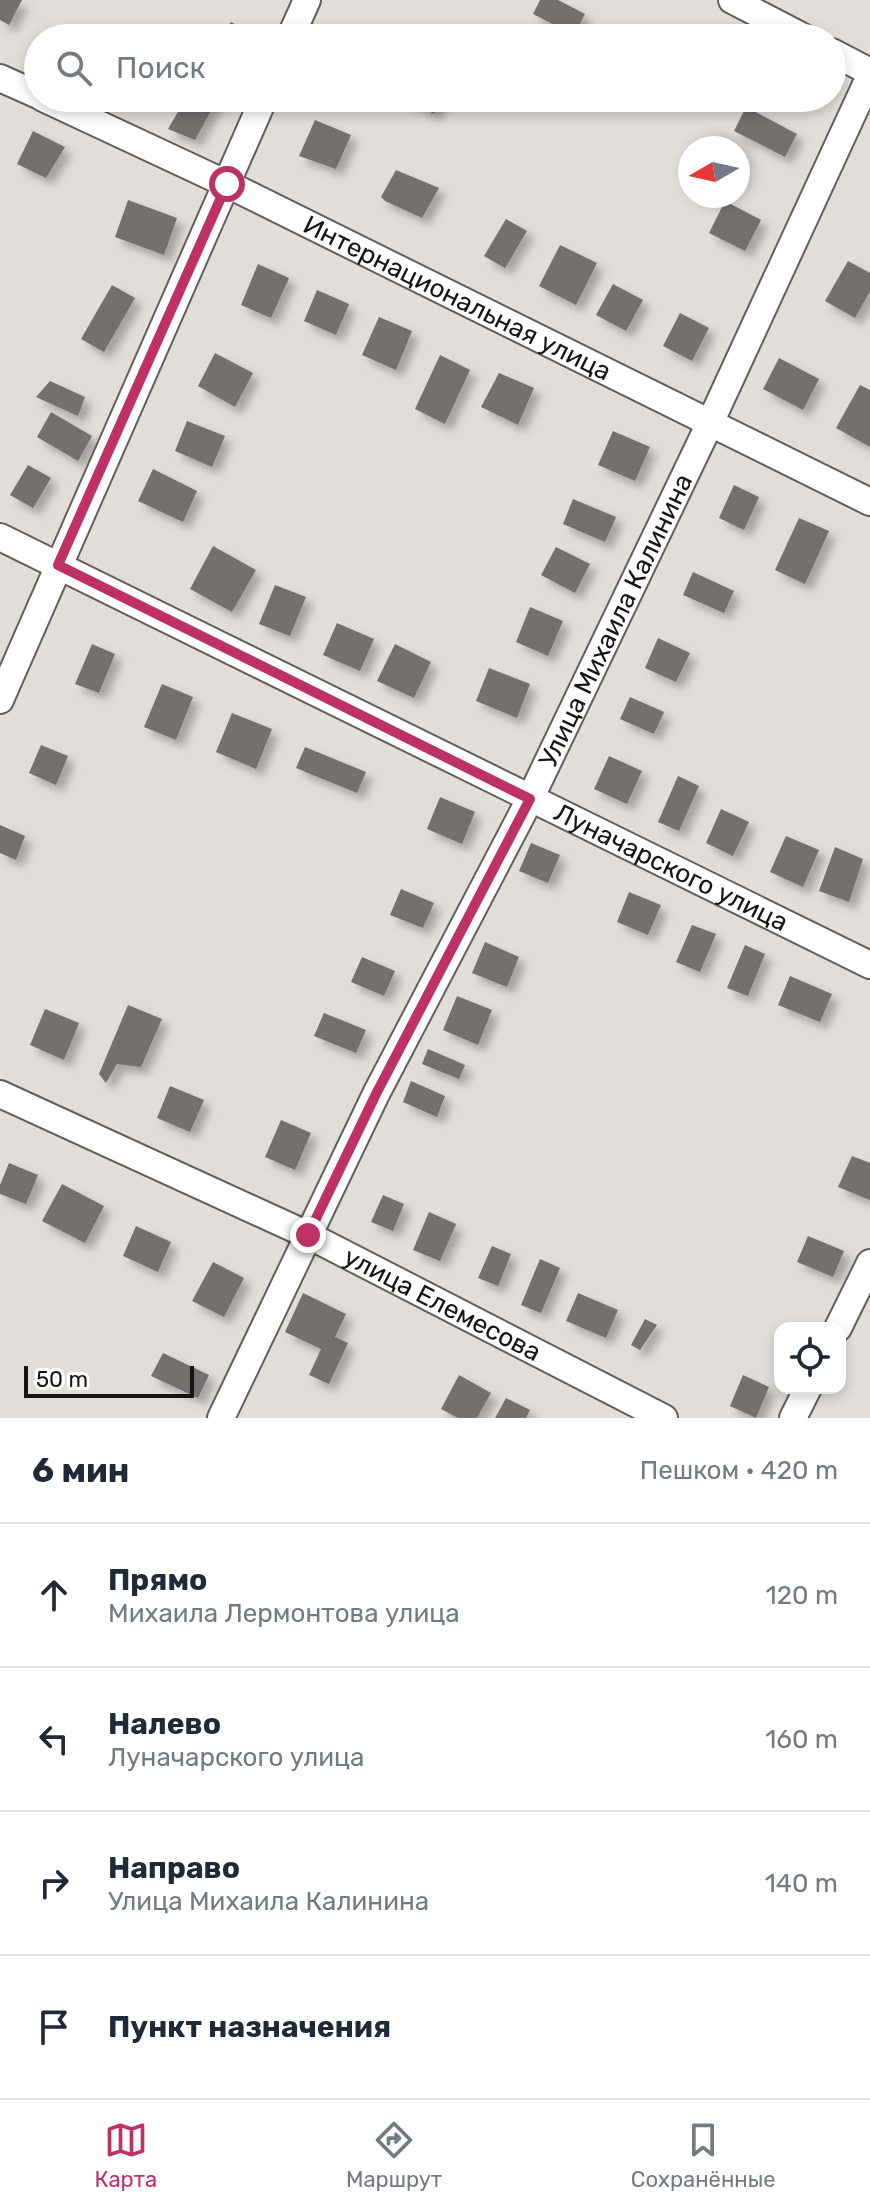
<!DOCTYPE html>
<html lang="ru">
<head>
<meta charset="utf-8">
<style>
	:root { --surface:#fff; --page:#f2f2f3; --text:#1f2937; --muted:#747a83; --line:#e0e1e3; --accent:#be3165 }
	body { margin:0; font-family:Rubik,sans-serif; background:var(--page); color:var(--text) }
	.controls { position:absolute; right:24px; bottom:24px; display:grid; overflow:hidden; border-radius:16px; box-shadow:0 4px 12px #0003 }
	.controls button { width:72px; height:72px; display:grid; place-items:center; padding:0; border:0; border-bottom:2px solid var(--line); background:var(--surface); color:var(--text); font:40px sans-serif }
	.compass { position:absolute; left:678px; top:136px; width:72px; height:72px; border-radius:50%; background:var(--surface); box-shadow:0 4px 12px #0003; rotate:261deg }
	.scale { position:absolute; left:24px; bottom:20px; width:170px; box-sizing:border-box; padding-left:8px; border:4px solid #161514; border-top:0; font-size:22px; line-height:28px; white-space:nowrap; color:#161514; -webkit-text-stroke:6px #fff; paint-order:stroke }
	.stop { position:absolute; width:24px; height:24px; margin:-18px; border:6px solid #be3165; border-radius:50%; background:#fff }
	.stop.end { background:#be3165; border-color:#fff; box-shadow:0 2px 8px #0008 }
	.list { margin:0; padding:0; list-style:none }
	h2 { display:flex; justify-content:space-between; align-items:center; height:104px; margin:0; padding:0 32px; font-size:34px }
	h2 small { font-size:26px; font-weight:400; color:var(--muted) }
	.list li { display:grid; grid-template-columns:52px 1fr auto; gap:24px; align-items:center; box-sizing:border-box; height:144px; padding:0 32px; border-top:2px solid var(--line) }
	.list b { display:block; font-size:30px; white-space:nowrap }
	.list p { margin:0; font-size:26px; white-space:nowrap; color:var(--muted) }
	.list em { font-size:26px; font-style:normal; color:var(--muted) }
	.icon { flex:none; width:44px; height:44px; fill:none; stroke:currentColor; stroke-width:2; stroke-linecap:round; stroke-linejoin:round }
	.map { position:relative; flex:none; width:870px; height:1418px; overflow:hidden }
	.search { position:absolute; background:var(--surface); box-shadow:0 4px 12px #0003; left:24px; right:24px; top:24px; height:88px; display:flex; align-items:center; gap:20px; box-sizing:border-box; padding:0 28px; border-radius:44px; color:var(--muted); font-size:30px }
	.sheet { height:680px; background:var(--surface) }
	nav { display:flex; justify-content:space-around; align-items:center; box-sizing:border-box; height:112px; border-top:2px solid var(--line); background:var(--surface); font-size:22px; color:var(--muted) }
	nav a { display:grid; justify-items:center; gap:4px }
	nav .on { color:var(--accent) }
	.map>svg:first-child { display:block }
</style>
</head>
<body>
<div class="map">
<svg width="870" height="1418" viewBox="0 0 870 1418">
	<defs>
		<filter id="shadow"><feDropShadow dx="7" dy="7" stdDeviation="4" flood-color="#0004"/></filter>
	</defs>
	<rect width="100%" height="100%" fill="#e1deda"/>
	<g fill="#746f6e" filter="url(#shadow)">
		<path d="M 0,0 L 22,0 L 9,25 L 0,20 Z"/>
		<path d="M 540,0 L 558,0 L 585,14 L 574,35 L 533,14 Z"/>
		<path d="M 231,22 L 253,34 L 250,38 L 221,38 Z"/>
		<path d="M 362,25 L 387,38 L 355,38 Z"/>
		<path d="M 186,98 L 218,98 L 195,140 L 168,129 Z"/>
		<path d="M 403,98 L 442,98 L 434,114 Z"/>
		<path d="M 746,107 L 797,134 L 785,157 L 734,131 Z"/>
		<path d="M 315,120 L 351,135 L 336,169 L 299,156 Z"/>
		<path d="M 33,131 L 65,147 L 46,178 L 17,164 Z"/>
		<path d="M 396,170 L 439,188 L 422,218 L 385,201 L 381,197 Z"/>
		<path d="M 128,200 L 177,218 L 164,255 L 115,237 Z"/>
		<path d="M 725,201 L 761,220 L 745,251 L 709,233 Z"/>
		<path d="M 506,219 L 527,231 L 505,268 L 484,256 Z"/>
		<path d="M 560,245 L 597,263 L 576,305 L 539,286 Z"/>
		<path d="M 848,261 L 870,273 L 870,291 L 855,318 L 825,301 Z"/>
		<path d="M 258,264 L 289,278 L 271,318 L 241,305 Z"/>
		<path d="M 613,284 L 643,300 L 626,331 L 596,315 Z"/>
		<path d="M 112,285 L 135,298 L 104,352 L 81,339 Z"/>
		<path d="M 317,290 L 349,304 L 336,335 L 304,321 Z"/>
		<path d="M 680,313 L 709,328 L 692,361 L 663,346 Z"/>
		<path d="M 379,317 L 412,331 L 396,370 L 362,355 Z"/>
		<path d="M 215,353 L 253,373 L 235,407 L 198,386 Z"/>
		<path d="M 440,355 L 470,370 L 445,424 L 415,409 Z"/>
		<path d="M 779,358 L 819,379 L 803,410 L 763,389 Z"/>
		<path d="M 499,373 L 534,388 L 518,425 L 481,407 Z"/>
		<path d="M 50,381 L 85,397 L 78,416 L 36,397 Z"/>
		<path d="M 860,385 L 870,390 L 870,447 L 836,428 Z"/>
		<path d="M 51,412 L 92,436 L 78,461 L 37,437 Z"/>
		<path d="M 187,421 L 225,436 L 212,467 L 175,451 Z"/>
		<path d="M 613,431 L 650,447 L 635,481 L 598,465 Z"/>
		<path d="M 28,465 L 51,478 L 33,508 L 10,495 Z"/>
		<path d="M 153,469 L 197,491 L 183,522 L 138,501 Z"/>
		<path d="M 734,485 L 759,497 L 744,530 L 719,518 Z"/>
		<path d="M 573,499 L 616,517 L 605,542 L 563,524 Z"/>
		<path d="M 799,518 L 829,531 L 805,584 L 775,570 Z"/>
		<path d="M 213,546 L 256,570 L 232,612 L 190,589 Z"/>
		<path d="M 556,547 L 590,564 L 575,593 L 541,575 Z"/>
		<path d="M 693,572 L 734,591 L 724,613 L 683,595 Z"/>
		<path d="M 275,585 L 306,597 L 290,636 L 259,624 Z"/>
		<path d="M 530,607 L 563,621 L 548,656 L 516,642 Z"/>
		<path d="M 337,623 L 374,639 L 360,671 L 323,655 Z"/>
		<path d="M 658,638 L 690,653 L 676,682 L 645,668 Z"/>
		<path d="M 92,644 L 115,654 L 99,693 L 75,684 Z"/>
		<path d="M 395,644 L 431,662 L 414,698 L 377,681 Z"/>
		<path d="M 489,668 L 530,684 L 517,718 L 476,701 Z"/>
		<path d="M 162,684 L 193,697 L 176,740 L 144,727 Z"/>
		<path d="M 630,697 L 664,712 L 654,734 L 620,719 Z"/>
		<path d="M 232,713 L 272,729 L 256,769 L 216,752 Z"/>
		<path d="M 41,745 L 68,756 L 56,785 L 29,773 Z"/>
		<path d="M 305,747 L 366,772 L 357,793 L 296,768 Z"/>
		<path d="M 609,756 L 642,771 L 627,804 L 594,789 Z"/>
		<path d="M 678,776 L 699,786 L 679,831 L 658,822 Z"/>
		<path d="M 440,797 L 475,812 L 462,844 L 427,829 Z"/>
		<path d="M 721,809 L 749,822 L 733,856 L 706,843 Z"/>
		<path d="M 0,825 L 25,836 L 16,860 L 0,853 Z"/>
		<path d="M 786,836 L 819,850 L 803,887 L 770,872 Z"/>
		<path d="M 531,843 L 560,855 L 548,883 L 519,871 Z"/>
		<path d="M 835,847 L 863,859 L 849,902 L 819,891 Z"/>
		<path d="M 401,889 L 434,903 L 423,928 L 390,915 Z"/>
		<path d="M 629,892 L 661,905 L 648,935 L 617,922 Z"/>
		<path d="M 692,925 L 716,934 L 700,972 L 676,962 Z"/>
		<path d="M 485,942 L 519,957 L 507,987 L 472,973 Z"/>
		<path d="M 745,945 L 765,954 L 748,996 L 727,988 Z"/>
		<path d="M 362,957 L 395,971 L 384,996 L 351,982 Z"/>
		<path d="M 790,976 L 832,994 L 820,1022 L 778,1005 Z"/>
		<path d="M 457,996 L 492,1010 L 478,1045 L 443,1030 Z"/>
		<path d="M 128,1005 L 162,1019 L 141,1067 L 117,1064 L 106,1083 L 99,1074 Z"/>
		<path d="M 45,1009 L 79,1023 L 64,1060 L 30,1045 Z"/>
		<path d="M 324,1013 L 366,1030 L 356,1053 L 314,1036 Z"/>
		<path d="M 428,1049 L 465,1065 L 459,1079 L 422,1064 Z"/>
		<path d="M 411,1081 L 445,1096 L 437,1117 L 403,1102 Z"/>
		<path d="M 170,1086 L 204,1100 L 190,1132 L 157,1118 Z"/>
		<path d="M 281,1120 L 311,1133 L 295,1170 L 265,1157 Z"/>
		<path d="M 852,1156 L 870,1163 L 870,1200 L 838,1187 Z"/>
		<path d="M 9,1163 L 38,1175 L 26,1204 L 0,1194 L 0,1185 Z"/>
		<path d="M 62,1184 L 104,1206 L 85,1243 L 42,1221 Z"/>
		<path d="M 383,1195 L 404,1204 L 393,1231 L 371,1222 Z"/>
		<path d="M 429,1212 L 456,1224 L 440,1261 L 413,1250 Z"/>
		<path d="M 136,1226 L 171,1242 L 158,1272 L 123,1256 Z"/>
		<path d="M 808,1236 L 844,1251 L 833,1277 L 797,1262 Z"/>
		<path d="M 492,1246 L 511,1254 L 498,1286 L 478,1278 Z"/>
		<path d="M 540,1259 L 560,1268 L 541,1313 L 521,1305 Z"/>
		<path d="M 213,1262 L 244,1278 L 224,1317 L 192,1301 Z"/>
		<path d="M 303,1293 L 346,1314 L 335,1337 L 348,1343 L 329,1384 L 309,1375 L 321,1349 L 285,1332 Z"/>
		<path d="M 578,1293 L 618,1310 L 606,1338 L 566,1321 Z"/>
		<path d="M 645,1319 L 657,1325 L 640,1350 L 631,1345 Z"/>
		<path d="M 163,1353 L 209,1375 L 198,1398 L 151,1376 Z"/>
		<path d="M 459,1375 L 491,1393 L 477,1418 L 458,1418 L 441,1409 Z"/>
		<path d="M 743,1375 L 769,1387 L 756,1418 L 730,1406 Z"/>
		<path d="M 506,1398 L 530,1410 L 526,1418 L 495,1418 Z"/>
	</g>
	<g fill="none" stroke-linecap="round" stroke-linejoin="round">
		<defs>
			<g id="minor">
				<path d="M 732,0 L 805,38"/>
				<path d="M 290,38 L 307,0"/>
				<path d="M 832,52 L 870,72"/>
				<path d="M 0,78 L 38,95"/>
				<path id="s1" d="M 43,98 L 227,184 L 870,502"/>
				<path id="s2" d="M 0,537 L 870,965"/>
				<path d="M 0,700 L 264,98"/>
				<path id="s3" d="M 0,1094 L 308,1235 L 664,1418"/>
				<path d="M 838,1328 L 870,1263"/>
				<path id="s4" d="M 221,1418 L 376,1094 L 530,799 L 710,423 L 870,76"/>
				<path d="M 793,1418 L 808,1388"/>
			</g>
		</defs>
		<use href="#minor" stroke="#615e5b" stroke-width="30"/>
		<use href="#minor" stroke="#fff" stroke-width="26"/>
	</g>
	<g fill="none" stroke-linecap="round" stroke-linejoin="round">
		<path stroke="#be3165" stroke-width="10" d="M 227,184 L 58,565 L 530,799 L 376,1094 L 308,1235"/>
	</g>
	<g text-anchor="middle" stroke-width="6" stroke-linejoin="round" paint-order="stroke">
		<g font-size="26" fill="#161514" stroke="#fff">
			<text dy="9" stroke="none"><textPath href="#s1" startOffset="460">Интернациональная улица</textPath></text>
			<text dy="9" stroke="none"><textPath href="#s4" startOffset="890">Улица Михаила Калинина</textPath></text>
			<text dy="9" stroke="none"><textPath href="#s2" startOffset="748">Луначарского улица</textPath></text>
			<text dy="9" stroke="none"><textPath href="#s3" startOffset="490">улица Елемесова</textPath></text>
		</g>
	</g>
</svg>
<div class="controls">
<button><svg class="icon" aria-label="locate" viewBox="0 0 24 24"><circle cx="12" cy="12" r="6"/><path d="M12 2v4M12 18v4M2 12h4M18 12h4"/></svg></button>
</div>
<svg class="compass" viewBox="-18 -18 36 36"><path d="M0-13l5 13h-10z" fill="#e53935"/><path d="M0 13l5-13h-10z" fill="#747a83"/></svg>
<div class="scale">50 m</div>
<div class="stop" style="left:227px;top:184px"></div>
<div class="stop end" style="left:308px;top:1235px"></div>
<div class="search"><svg class="icon" aria-label="search" viewBox="0 0 24 24"><circle cx="10" cy="10" r="6"/><path d="M15 15l6 6"/></svg>Поиск</div>
</div>
<section class="sheet">
<h2>6 мин<small>Пешком · 420 m</small></h2>
<ul class="list">
<li><svg class="icon" aria-label="ahead" viewBox="0 0 24 24"><path d="M12 20V5M6 11l6-6 6 6"/></svg><div><b>Прямо</b><p>Михаила Лермонтова улица</p></div><em>120 m</em></li>
<li><svg class="icon" aria-label="left" viewBox="0 0 24 24"><path d="M17 20v-9H6M10 6l-5 5 5 5"/></svg><div><b>Налево</b><p>Луначарского улица</p></div><em>160 m</em></li>
<li><svg class="icon" aria-label="right" viewBox="0 0 24 24"><path d="M7 20v-9h11M14 6l5 5-5 5"/></svg><div><b>Направо</b><p>Улица Михаила Калинина</p></div><em>140 m</em></li>
<li><svg class="icon" aria-label="arrive" viewBox="0 0 24 24"><path d="M6 21V4h12l-3 4 3 4H6"/></svg><div><b>Пункт назначения</b></div></li>
</ul>
</section>
<nav>
<a class="on"><svg class="icon" aria-label="map" viewBox="0 0 24 24"><path d="M3 6l6-2 6 2 6-2v14l-6 2-6-2-6 2zM9 4v14M15 6v14"/></svg>Карта</a>
<a><svg class="icon" aria-label="directions" viewBox="0 0 24 24"><path d="M12 3l9 9-9 9-9-9zM9 14v-3h6M13 9l2 2-2 2"/></svg>Маршрут</a>
<a><svg class="icon" aria-label="saved" viewBox="0 0 24 24"><path d="M7 4h10v16l-5-4-5 4z"/></svg>Сохранённые</a>
</nav>
</body>
</html>
